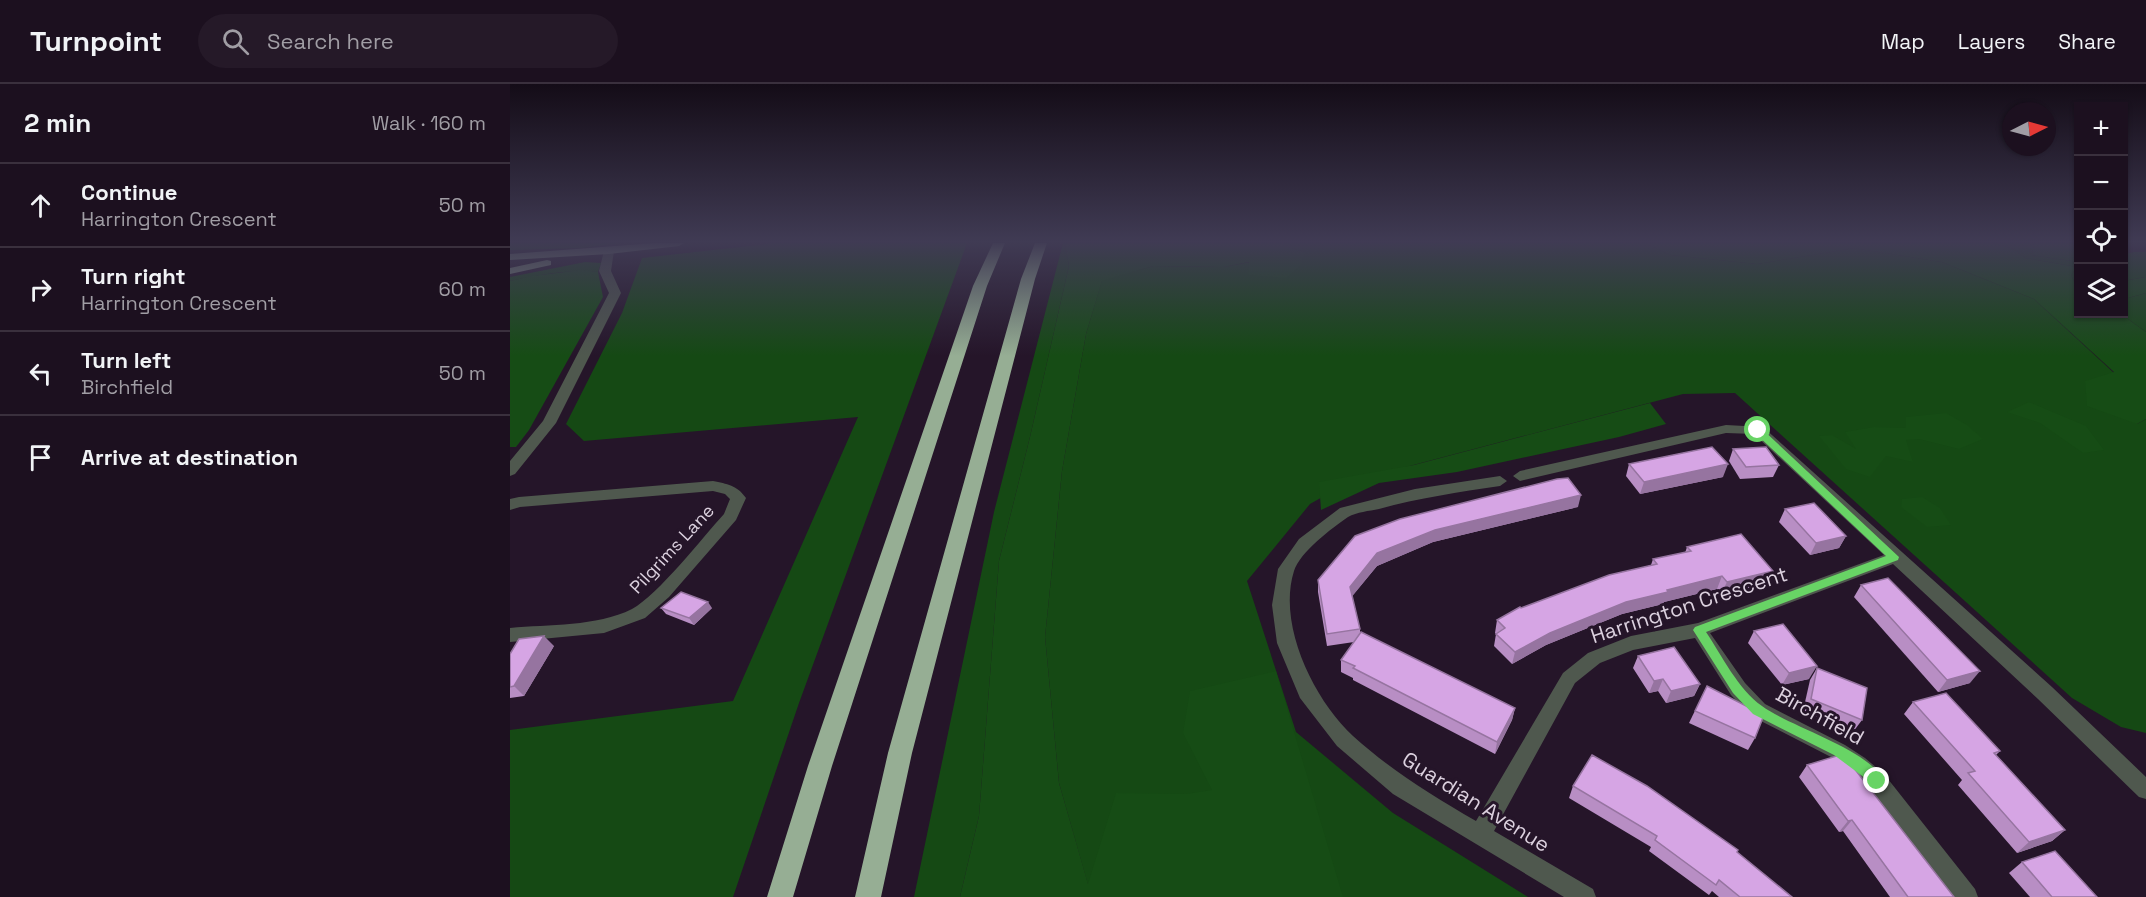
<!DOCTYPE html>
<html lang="en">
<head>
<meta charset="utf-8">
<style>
	:root { --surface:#1c101f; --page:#251928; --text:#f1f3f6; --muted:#a09da4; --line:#3a303d }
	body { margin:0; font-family:"Space Grotesk",sans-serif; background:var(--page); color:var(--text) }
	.controls { position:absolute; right:18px; top:18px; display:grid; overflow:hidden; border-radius:0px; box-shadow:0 2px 4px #0004 }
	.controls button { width:54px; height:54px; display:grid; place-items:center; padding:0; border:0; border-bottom:2px solid var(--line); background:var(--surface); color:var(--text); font:30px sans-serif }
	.compass { position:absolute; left:1492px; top:18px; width:54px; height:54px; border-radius:50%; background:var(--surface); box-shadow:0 2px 4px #0004; rotate:84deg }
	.stop { position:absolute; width:18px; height:18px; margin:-14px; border:4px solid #68d465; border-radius:50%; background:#fff }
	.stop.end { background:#68d465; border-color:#fff; box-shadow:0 2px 6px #0008 }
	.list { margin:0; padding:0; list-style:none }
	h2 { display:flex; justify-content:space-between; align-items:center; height:78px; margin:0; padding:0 24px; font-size:26px }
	h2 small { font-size:20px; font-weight:400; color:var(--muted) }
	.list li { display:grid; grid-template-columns:39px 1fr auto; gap:18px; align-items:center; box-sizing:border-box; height:84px; padding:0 24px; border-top:2px solid var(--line) }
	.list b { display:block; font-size:22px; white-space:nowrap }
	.list p { margin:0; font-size:20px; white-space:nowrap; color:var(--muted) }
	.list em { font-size:20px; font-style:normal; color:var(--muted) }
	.icon { flex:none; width:33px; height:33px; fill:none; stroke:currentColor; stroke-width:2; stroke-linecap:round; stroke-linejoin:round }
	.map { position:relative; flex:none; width:1636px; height:813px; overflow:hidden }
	header { display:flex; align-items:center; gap:36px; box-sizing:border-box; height:84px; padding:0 30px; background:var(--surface); border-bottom:2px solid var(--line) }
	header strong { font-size:28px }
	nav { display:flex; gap:33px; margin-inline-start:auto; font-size:21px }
	.search { width:420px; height:54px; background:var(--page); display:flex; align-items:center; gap:15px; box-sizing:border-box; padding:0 21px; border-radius:33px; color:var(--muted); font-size:22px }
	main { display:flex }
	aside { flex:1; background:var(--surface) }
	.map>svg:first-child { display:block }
</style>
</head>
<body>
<header>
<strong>Turnpoint</strong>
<div class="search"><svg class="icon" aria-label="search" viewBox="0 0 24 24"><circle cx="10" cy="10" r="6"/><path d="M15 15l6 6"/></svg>Search here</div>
<nav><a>Map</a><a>Layers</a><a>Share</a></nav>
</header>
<main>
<aside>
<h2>2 min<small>Walk · 160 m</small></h2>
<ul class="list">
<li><svg class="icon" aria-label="ahead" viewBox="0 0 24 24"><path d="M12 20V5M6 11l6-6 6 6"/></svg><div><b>Continue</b><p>Harrington Crescent</p></div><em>50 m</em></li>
<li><svg class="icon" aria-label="right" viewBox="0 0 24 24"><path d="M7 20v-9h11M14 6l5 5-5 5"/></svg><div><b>Turn right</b><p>Harrington Crescent</p></div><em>60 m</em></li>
<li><svg class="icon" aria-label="left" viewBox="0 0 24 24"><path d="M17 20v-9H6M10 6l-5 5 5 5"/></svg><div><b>Turn left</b><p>Birchfield</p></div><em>50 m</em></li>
<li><svg class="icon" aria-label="arrive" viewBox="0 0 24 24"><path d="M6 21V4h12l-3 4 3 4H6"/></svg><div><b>Arrive at destination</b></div></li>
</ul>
</aside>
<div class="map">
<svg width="1636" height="813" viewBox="0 0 1636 813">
	<rect width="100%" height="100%" fill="#251529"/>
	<g fill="#154914">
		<path d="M 0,159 L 109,159 L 72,164 L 0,166 Z"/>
		<path d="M 265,159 L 457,159 L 289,619 L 223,813 L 0,813 L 0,646 L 223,617 L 348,333 L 74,357 L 56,340 L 112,229 L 132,174 Z"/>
		<path d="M 553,159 L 555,159 L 559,182 L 520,353 L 489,477 L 469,732 L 450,813 L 404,813 L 484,428 Z"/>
		<path d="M 783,159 L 1135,159 L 1161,171 L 1247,180 L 1344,164 L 1432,178 L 1524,215 L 1604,289 L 1627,340 L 1636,335 L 1636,649 L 1611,643 L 1562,614 L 1225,309 L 1173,310 L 839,398 L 800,420 L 737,497 L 786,648 L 883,729 L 1018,813 L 577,813 L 578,801 L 549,699 L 535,553 L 552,387 L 576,250 L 592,196 L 643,182 L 713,183 L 795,168 L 773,162 Z"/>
		<path d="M 1480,159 L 1524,159 L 1522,171 L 1568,178 L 1568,206 L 1561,191 L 1567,183 L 1515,174 L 1501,164 Z"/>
		<path d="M 1624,168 L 1636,168 L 1636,193 L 1614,197 L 1614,170 Z"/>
		<path d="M 75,178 L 91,179 L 88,188 C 59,185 28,191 0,197 L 0,193 Z"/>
		<path d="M 1636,209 L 1636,248 L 1611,230 L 1614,230 L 1614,215 Z"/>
	</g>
	<g fill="#164c15">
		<path d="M 555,159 L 783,159 L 774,162 L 795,168 L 791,181 L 776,194 L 738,191 L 739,178 L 713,183 L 643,182 L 592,197 L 576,250 L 552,387 L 535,553 L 549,699 L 578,800 L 606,709 L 676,710 L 702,706 L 673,649 L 680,607 L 766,587 L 833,813 L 450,813 L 469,732 L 489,477 L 520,353 L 559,182 Z"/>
		<path d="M 1135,159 L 1480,159 L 1501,164 L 1515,174 L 1567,183 L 1561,191 L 1568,206 L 1568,230 L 1611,230 L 1636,248 L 1636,335 L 1627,340 L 1577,322 L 1575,297 L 1604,288 L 1524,215 L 1432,178 L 1344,164 L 1247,180 L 1161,171 Z"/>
		<path d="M 1524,159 L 1568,159 L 1568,178 L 1522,171 Z"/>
		<path d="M 71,186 L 88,188 L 93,213 L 19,346 L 6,363 L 0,363 L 0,197 L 22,192 Z"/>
		<path d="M 1636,193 L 1636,209 L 1614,215 L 1614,197 Z"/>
		<path d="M 1519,318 L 1576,342 L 1594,366 L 1573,369 L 1530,339 L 1497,328 Z"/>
		<path d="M 1140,319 L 1156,340 L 1109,353 L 947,388 L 869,399 L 811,426 L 809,398 L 904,381 Z"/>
		<path d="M 1436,329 L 1457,341 L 1473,355 L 1449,365 L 1409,355 L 1396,356 L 1403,378 L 1376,372 L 1360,393 L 1336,385 L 1309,352 L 1322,351 L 1346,365 L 1335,348 L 1364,343 L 1396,344 L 1396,333 Z"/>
		<path d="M 1412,413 L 1430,424 L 1441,441 L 1417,443 L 1391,423 L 1392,415 Z"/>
	</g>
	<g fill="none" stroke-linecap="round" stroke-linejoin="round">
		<g fill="#4f584e" fill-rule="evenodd">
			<path d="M 99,164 L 104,167 L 101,187 L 111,209 L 46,339 L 5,390 L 0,392 L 0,377 L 33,337 L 99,209 L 89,187 L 94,167 Z"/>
			<path d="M 1216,341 L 1253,343 L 1542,603 L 1636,693 L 1636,715 L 1629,713 L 1528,615 L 1383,480 L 1200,549 L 1235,599 L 1255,620 L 1335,661 L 1355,674 L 1374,690 L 1465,805 L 1468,813 L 1443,813 L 1360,704 L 1341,686 L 1321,673 L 1241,632 L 1221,611 L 1185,554 L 1123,566 L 1090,579 L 1065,599 L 984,747 L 1083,805 L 1086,813 L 1054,813 L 883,710 L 827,662 L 790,614 L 767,559 L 762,521 L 768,485 L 789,455 L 830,424 L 905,405 L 990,392 L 997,397 L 990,402 C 949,408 909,414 869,425 C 859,427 847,428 838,433 C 822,444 790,468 784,487 C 767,541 804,616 843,652 C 882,687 921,711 966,737 L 1053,589 L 1078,569 L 1121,552 L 1188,539 L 1374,471 L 1244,350 L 1216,349 L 1010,397 L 1003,392 L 1010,387 Z"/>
			<path d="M 203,397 C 217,400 227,401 236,414 L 226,436 L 159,513 L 135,534 L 94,549 L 0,558 L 0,544 C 39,540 86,543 122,525 C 148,511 193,453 214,430 L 220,415 L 215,410 L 203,407 L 10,423 L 0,426 L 0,415 L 9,413 Z"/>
		</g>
		<g fill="#829580" fill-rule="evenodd">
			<path d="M 145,159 L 174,159 L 169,162 L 99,170 L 0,176 L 0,170 Z"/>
			<path d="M 37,176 L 41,177 L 41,181 L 0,190 L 0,184 Z"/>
		</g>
		<g fill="#96ae94" fill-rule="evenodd">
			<path d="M 483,159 L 495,159 L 477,202 L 322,682 L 283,813 L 257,813 L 298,682 L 463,202 Z"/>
			<path d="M 525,159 L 537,159 L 525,195 L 402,669 L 371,813 L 345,813 L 378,669 L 511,195 Z"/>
		</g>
	</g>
	<g fill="#b88ec4">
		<path d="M 1223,365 L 1269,381 L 1263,393 L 1230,395 L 1219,377 Z"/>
		<path d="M 1119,380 L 1213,393 L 1130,410 L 1116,392 Z"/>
		<path d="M 1068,423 L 923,458 L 867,482 L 842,512 L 850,545 L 850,550 L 1005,624 L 1002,636 L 985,670 L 843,596 L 843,594 L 831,588 L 831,576 L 844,558 L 817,562 L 808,508 L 808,496 L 845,452 Z"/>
		<path d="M 1275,425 L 1336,452 L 1329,464 L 1300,471 L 1269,438 Z"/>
		<path d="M 1177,463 L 1257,500 L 1211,510 L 1207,505 L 1154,518 L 1153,520 L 1112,530 L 1036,561 L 1002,580 L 984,562 L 986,550 L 985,549 L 987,536 L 1011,524 L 1141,481 L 1143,475 L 1175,469 Z"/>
		<path d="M 1351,501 L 1460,599 L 1428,608 L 1344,513 Z"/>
		<path d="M 151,524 L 202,524 L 184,541 L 156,530 Z"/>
		<path d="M 1244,547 L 1299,595 L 1272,601 L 1238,559 Z"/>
		<path d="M 44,562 L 14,612 L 0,614 L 0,570 Z"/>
		<path d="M 1128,572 L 1190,600 L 1184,612 L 1156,619 L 1148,607 L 1139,609 L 1123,584 Z"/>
		<path d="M 1307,584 L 1352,636 L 1343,648 L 1293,627 L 1300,596 Z"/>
		<path d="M 1197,602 L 1245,654 L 1238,666 L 1179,639 Z"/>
		<path d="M 1403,618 L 1490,667 L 1486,671 L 1555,746 L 1542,757 L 1507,769 L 1448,701 L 1452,696 L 1394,630 Z"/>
		<path d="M 1297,681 L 1444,813 L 1380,813 L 1333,747 L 1329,748 L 1289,693 Z"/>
		<path d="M 1063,702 L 1227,768 L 1282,813 L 1209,813 L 1202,807 L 1199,811 L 1139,767 L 1141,763 L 1059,714 Z"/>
		<path d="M 1512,778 L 1587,813 L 1520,813 L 1499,789 Z"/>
	</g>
	<g fill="#9674a0">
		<path d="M 1218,380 L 1213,393 L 1130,410 L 1134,398 Z"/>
		<path d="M 1071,411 L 1068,423 L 923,458 L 867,482 L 840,515 L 840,503 L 867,469 L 925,446 Z"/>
		<path d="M 1336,452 L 1329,464 L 1300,471 L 1306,459 Z"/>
		<path d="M 1263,487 L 1257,500 L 1211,510 L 1217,498 Z"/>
		<path d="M 1212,492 L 1207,505 L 1154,518 L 1153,520 L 1112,530 L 1036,561 L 1002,580 L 1005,568 L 1040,549 L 1116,518 L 1157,506 Z"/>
		<path d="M 198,518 L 202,524 L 184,541 L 179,534 Z"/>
		<path d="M 34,552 L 44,562 L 14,612 L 4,602 Z"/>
		<path d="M 1307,582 L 1299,595 L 1272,601 L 1279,589 Z"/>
		<path d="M 1470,587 L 1460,599 L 1428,608 L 1437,596 Z"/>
		<path d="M 1153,595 L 1148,607 L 1139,609 L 1144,597 Z"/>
		<path d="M 1190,600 L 1184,612 L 1156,619 L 1161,607 Z"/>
		<path d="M 1005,624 L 1002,636 L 985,670 L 987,658 Z"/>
		<path d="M 1342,736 L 1333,747 L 1329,748 L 1338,737 Z"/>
		<path d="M 1555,746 L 1542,757 L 1507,769 L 1519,758 Z"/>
	</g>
	<g fill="#d6a5e4" stroke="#9674a0" stroke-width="1.5">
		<path d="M 1202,363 L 1218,380 L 1134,398 L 1119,380 Z"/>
		<path d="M 1256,363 L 1269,381 L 1236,383 L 1223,365 Z"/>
		<path d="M 1058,394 L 1071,411 L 925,446 L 867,469 L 840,503 L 850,545 L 817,550 L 808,496 L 845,452 L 890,435 L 1047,395 Z"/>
		<path d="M 1304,419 L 1336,452 L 1306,459 L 1275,425 Z"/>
		<path d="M 1231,450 L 1263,487 L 1217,498 L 1212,492 L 1157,506 L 1158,508 L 1116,518 L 1040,549 L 1005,568 L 986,550 L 995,544 L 987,536 L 1010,523 L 1011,524 L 1099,491 L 1147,480 L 1143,475 L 1181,467 L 1177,463 Z"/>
		<path d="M 1378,494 L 1470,587 L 1437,596 L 1351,501 Z"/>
		<path d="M 171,508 L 198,518 L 179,534 L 151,524 Z"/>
		<path d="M 1273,540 L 1307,582 L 1279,589 L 1244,547 Z"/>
		<path d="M 851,548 L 1005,624 L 987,658 L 843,584 L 845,582 L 831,576 Z"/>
		<path d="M 34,552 L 4,602 L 0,603 L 0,570 L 9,555 Z"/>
		<path d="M 1164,563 L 1190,600 L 1161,607 L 1153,595 L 1144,597 L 1128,572 Z"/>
		<path d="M 1307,584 L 1357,604 L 1352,636 L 1301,615 Z"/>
		<path d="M 1197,602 L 1254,631 L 1245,654 L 1185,627 Z"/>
		<path d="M 1436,609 L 1490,667 L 1484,669 L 1555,746 L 1519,758 L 1458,689 L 1465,687 L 1403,618 Z"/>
		<path d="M 1333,670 L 1444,813 L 1398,813 L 1342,736 L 1338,737 L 1297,681 Z"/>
		<path d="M 1082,671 L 1137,702 L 1228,766 L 1227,768 L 1282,813 L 1230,813 L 1209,796 L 1206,801 L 1145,756 L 1147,752 L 1063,702 Z"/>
		<path d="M 1545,767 L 1587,813 L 1542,813 L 1512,778 Z"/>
	</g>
	<linearGradient id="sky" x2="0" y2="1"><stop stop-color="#140c17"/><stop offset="0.58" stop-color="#403b54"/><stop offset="1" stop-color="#403b54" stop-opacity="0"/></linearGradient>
	<rect width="1636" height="272" fill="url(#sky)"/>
	<path fill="#68d465" d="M 1245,344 L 1251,344 L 1389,473 L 1388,476 L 1196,548 C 1212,572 1228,605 1252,622 C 1280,643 1359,665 1374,697 L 1372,701 L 1367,703 L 1324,671 L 1243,630 L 1223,609 L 1183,546 L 1185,543 L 1376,472 L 1245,349 Z"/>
	<g text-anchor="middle" stroke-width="6" stroke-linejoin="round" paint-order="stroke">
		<g font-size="18" fill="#dbd0de" stroke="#251529">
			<text transform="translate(162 465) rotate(-47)" y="6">Pilgrims Lane</text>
		</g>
		<g font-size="21" fill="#dbd0de" stroke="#251529">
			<text transform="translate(1179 521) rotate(-18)" y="7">Harrington Crescent</text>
			<text transform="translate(1310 632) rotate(29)" y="7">Birchfield</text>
			<text transform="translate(966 718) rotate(32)" y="7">Guardian Avenue</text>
		</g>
	</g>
</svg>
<div class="controls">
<button>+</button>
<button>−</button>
<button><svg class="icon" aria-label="locate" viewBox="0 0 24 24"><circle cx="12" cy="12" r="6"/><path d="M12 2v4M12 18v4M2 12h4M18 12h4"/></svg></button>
<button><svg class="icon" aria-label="layers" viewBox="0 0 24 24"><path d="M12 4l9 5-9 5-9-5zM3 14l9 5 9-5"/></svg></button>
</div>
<svg class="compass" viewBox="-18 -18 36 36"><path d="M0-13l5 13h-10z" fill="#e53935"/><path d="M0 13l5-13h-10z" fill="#a09da4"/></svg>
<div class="stop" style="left:1248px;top:346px"></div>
<div class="stop end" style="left:1367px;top:697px"></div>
</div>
</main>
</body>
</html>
